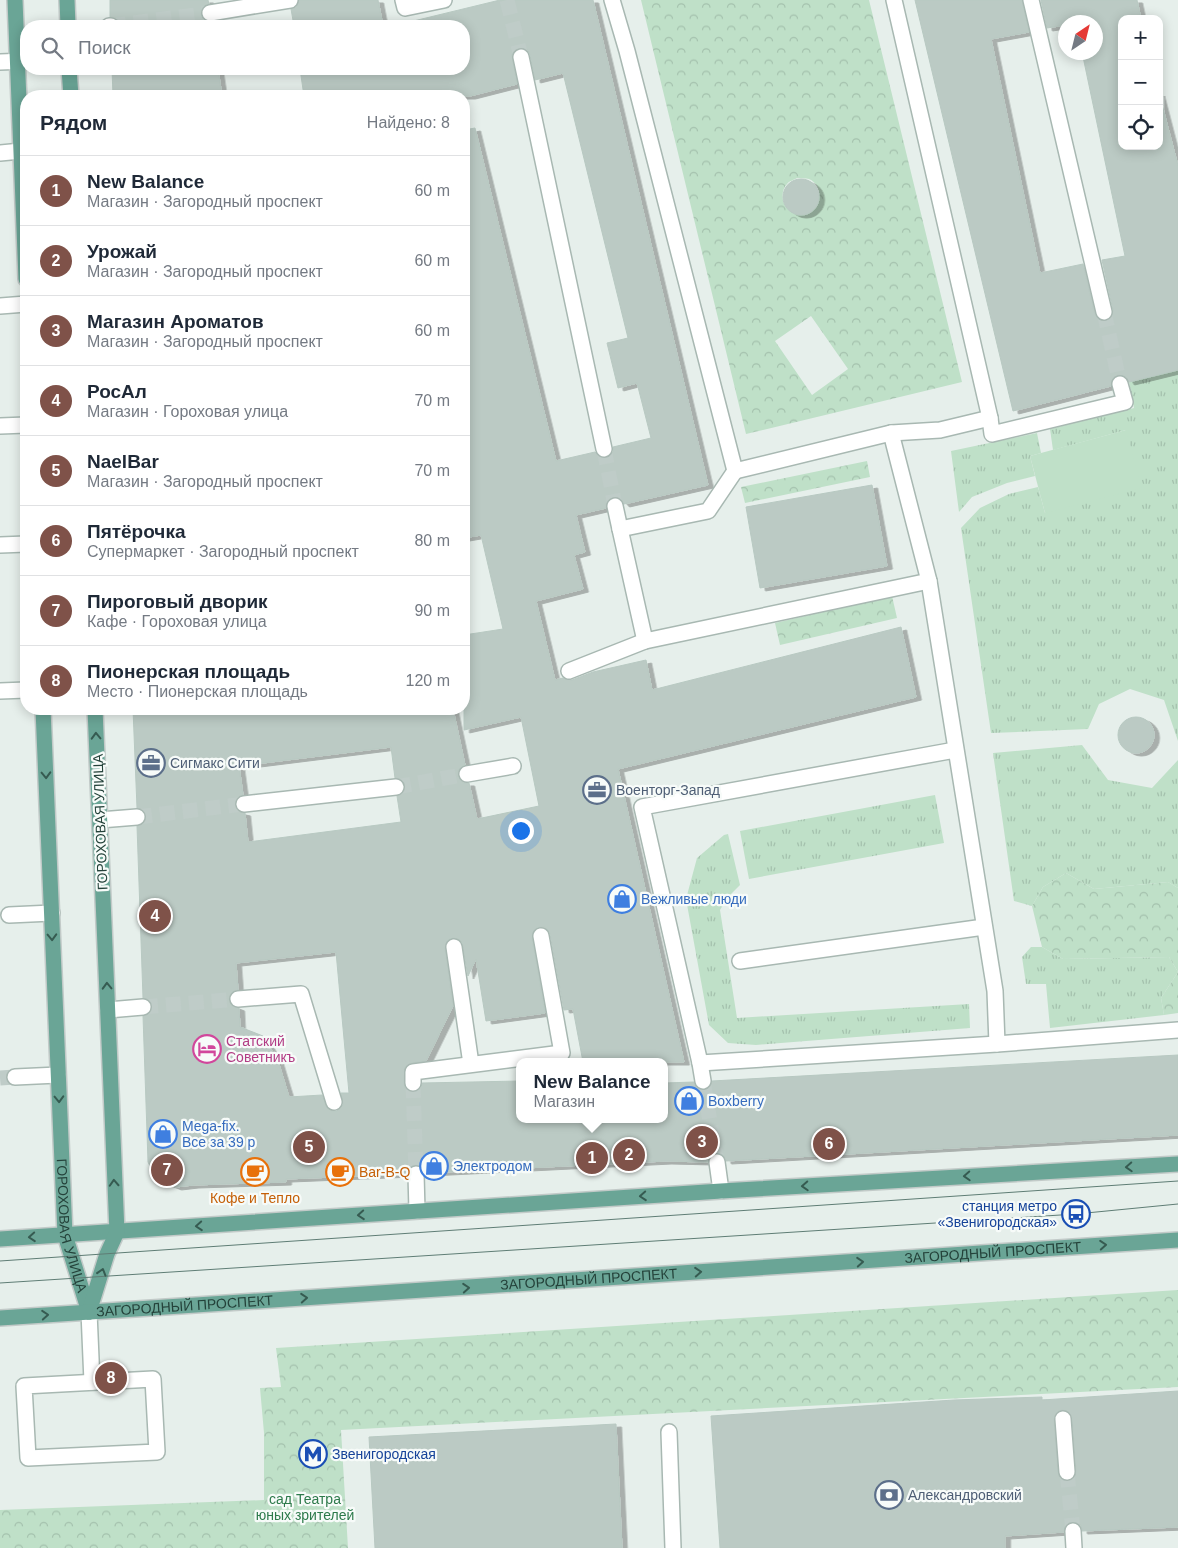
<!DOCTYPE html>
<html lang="ru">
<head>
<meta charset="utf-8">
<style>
	:root { --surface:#fff; --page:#f6f6f7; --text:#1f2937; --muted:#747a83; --line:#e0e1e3; --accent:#7f5249 }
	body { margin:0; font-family:Arial,sans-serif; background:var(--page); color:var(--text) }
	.controls { position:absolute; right:15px; top:15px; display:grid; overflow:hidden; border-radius:10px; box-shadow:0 2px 12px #0003 }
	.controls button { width:45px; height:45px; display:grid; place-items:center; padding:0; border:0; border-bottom:1px solid var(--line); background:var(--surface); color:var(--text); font:25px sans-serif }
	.compass { position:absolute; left:1058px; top:15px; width:45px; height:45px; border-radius:50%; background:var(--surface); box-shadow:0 2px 12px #0003; rotate:35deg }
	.you { position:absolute; left:520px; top:830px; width:18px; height:18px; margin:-12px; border:4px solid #fff; border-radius:50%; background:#1a73e8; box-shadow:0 0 0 8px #1a73e833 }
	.badge { display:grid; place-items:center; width:32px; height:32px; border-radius:50%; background:var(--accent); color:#fff; font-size:16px; font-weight:700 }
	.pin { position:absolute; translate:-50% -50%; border:2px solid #fff; box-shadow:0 1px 5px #0006 }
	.popup { position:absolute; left:516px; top:1058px; width:152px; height:65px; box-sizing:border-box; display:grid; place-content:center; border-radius:10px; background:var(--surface); filter:drop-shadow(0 1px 4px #0005); font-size:16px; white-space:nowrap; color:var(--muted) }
	.popup b { font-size:19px; color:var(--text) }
	.popup::after { content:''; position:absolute; left:50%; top:100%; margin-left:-10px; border:10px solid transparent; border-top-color:var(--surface) }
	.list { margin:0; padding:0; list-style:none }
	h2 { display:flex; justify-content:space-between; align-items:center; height:65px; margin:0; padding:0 20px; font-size:21px }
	h2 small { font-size:16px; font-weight:400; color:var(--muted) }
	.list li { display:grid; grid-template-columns:32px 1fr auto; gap:15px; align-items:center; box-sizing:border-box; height:70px; padding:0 20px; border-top:1px solid var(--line) }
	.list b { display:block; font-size:19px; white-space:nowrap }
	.list p { margin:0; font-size:16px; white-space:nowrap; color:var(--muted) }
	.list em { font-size:16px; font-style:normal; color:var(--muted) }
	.icon { flex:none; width:28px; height:28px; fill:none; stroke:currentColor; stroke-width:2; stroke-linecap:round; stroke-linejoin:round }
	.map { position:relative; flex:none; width:1178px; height:1548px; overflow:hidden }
	.search { position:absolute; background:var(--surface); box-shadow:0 2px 12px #0003; left:20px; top:20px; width:450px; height:55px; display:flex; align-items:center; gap:12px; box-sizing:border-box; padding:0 18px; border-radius:20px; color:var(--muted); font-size:19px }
	.panel { position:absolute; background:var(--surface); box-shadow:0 2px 12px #0003; left:20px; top:90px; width:450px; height:625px; border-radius:20px }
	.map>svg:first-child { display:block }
</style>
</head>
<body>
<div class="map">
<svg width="1178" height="1548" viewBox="0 0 1178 1548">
	<defs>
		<pattern id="grass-tufts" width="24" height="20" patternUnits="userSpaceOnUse" patternTransform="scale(1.25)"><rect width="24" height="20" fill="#bfe0c8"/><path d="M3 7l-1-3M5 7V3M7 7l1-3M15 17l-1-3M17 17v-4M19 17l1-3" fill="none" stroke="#a4c1ad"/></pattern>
		<pattern id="park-crowns" width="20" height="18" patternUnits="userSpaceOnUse" patternTransform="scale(1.25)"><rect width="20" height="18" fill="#bfe0c8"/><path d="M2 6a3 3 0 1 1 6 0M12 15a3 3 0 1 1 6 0" fill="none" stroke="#a4c1ad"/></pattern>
		<filter id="shadow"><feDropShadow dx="5.5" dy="3" stdDeviation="0" flood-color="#0004"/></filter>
	</defs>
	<rect width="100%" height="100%" fill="#e6efeb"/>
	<g fill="url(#grass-tufts)">
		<path d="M 1178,370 L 1178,741 L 1164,700 L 1130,689 L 1099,704 L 1088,729 L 991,733 L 961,528 L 980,508 L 1009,494 L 1038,487 L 1045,513 L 1126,430 L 1053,450 L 1050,429 L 1134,408 L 1129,382 Z"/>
		<path d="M 1037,433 L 1041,453 L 1030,456 L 1035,476 L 1007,483 L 972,497 L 959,512 L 951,451 Z"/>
		<path d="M 1082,745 L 1108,780 L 1152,788 L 1178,760 L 1178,888 L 1168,882 L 1094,889 L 1066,873 L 1043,887 L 1032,906 L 1014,901 L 993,753 Z"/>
		<path d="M 935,795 L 944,843 L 749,879 L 740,831 Z"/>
		<path d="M 728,834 L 740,885 L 728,897 L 720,910 L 737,1018 L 969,1004 L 970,1028 L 756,1045 L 728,1043 L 709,1025 L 686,899 L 697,858 L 724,835 Z"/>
		<path d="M 1031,947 L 1042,947 L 1063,959 L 1169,957 L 1178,972 L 1161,998 L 1164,1015 L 1050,1028 L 1046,984 L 1026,984 L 1022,957 Z"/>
	</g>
	<g fill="url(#park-crowns)" fill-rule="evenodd">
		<path d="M 641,0 L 869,0 L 962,382 L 746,434 ZM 797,178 C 800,178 806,178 809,179 C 833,190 810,231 787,208 C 781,202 781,190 787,184 C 789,181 794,180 797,178 ZM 811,316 L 848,369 L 812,395 L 775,341 Z"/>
		<path d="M 867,461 L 870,477 L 745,503 L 741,487 Z"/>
		<path d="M 892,596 L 897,618 L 780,645 L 775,623 Z"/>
		<path d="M 1066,873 L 1094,889 L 1168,882 L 1178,888 L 1178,1013 L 1164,1015 L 1161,998 L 1178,972 L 1169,957 L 1063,959 L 1042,947 L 1032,906 L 1043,887 Z"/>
		<path d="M 1178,1290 L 1178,1387 L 341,1430 L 348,1548 L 0,1548 L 0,1510 L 264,1500 L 264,1433 L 260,1388 L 281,1387 L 276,1348 Z"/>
	</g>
	<path fill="#bfe0c8" d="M 1126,430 L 1142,488 L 1045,513 L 1030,456 Z"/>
	<g fill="#bbcac4" stroke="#b8c9c2" fill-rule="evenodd" filter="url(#shadow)">
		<path d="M 110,0 L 208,0 L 209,4 L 204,6 L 201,14 L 203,19 L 212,22 L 212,26 L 120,26 L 116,18 L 110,17 Z"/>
		<path d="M 299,0 L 378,0 L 383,26 L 294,26 L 291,9 L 296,7 Z"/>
		<path d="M 500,0 L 593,0 L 708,485 L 624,504 L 618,497 L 613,497 L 606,503 L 606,508 L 576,515 L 585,552 L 574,555 L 583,589 L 536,601 L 555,680 L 563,678 L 572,680 L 593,672 L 646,660 L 652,690 L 901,627 L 916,697 L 618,769 L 684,1062 L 583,1062 L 573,1009 L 564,1010 L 550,934 L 545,927 L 540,927 L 535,929 L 532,938 L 545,1013 L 486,1021 L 476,959 L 468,976 L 462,942 L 458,939 L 453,938 L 448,940 L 445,948 L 453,1006 L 426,1061 L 411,1063 L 405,1067 L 404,1083 L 405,1088 L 409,1091 L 413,1092 L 421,1088 L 422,1083 L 520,1081 L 520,1119 L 664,1119 L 664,1083 L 694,1082 L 696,1087 L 704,1090 L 709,1088 L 712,1081 L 1178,1055 L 1178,1135 L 726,1161 L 724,1156 L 716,1153 L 711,1155 L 708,1162 L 666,1161 L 425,1173 L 421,1166 L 415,1165 L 408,1169 L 407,1174 L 286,1179 L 286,1182 L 193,1185 L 176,1187 L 166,1183 L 152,1170 L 148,1162 L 143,1016 L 149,1014 L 152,1007 L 150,1001 L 143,998 L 137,826 L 143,824 L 146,817 L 144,811 L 137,808 L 133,709 L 453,709 L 465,765 L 458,770 L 458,776 L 463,783 L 469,783 L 477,819 L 539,806 L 521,717 L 464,730 L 464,635 L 503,629 L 481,535 L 464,538 L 464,130 L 475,128 L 556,461 L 595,452 L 601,458 L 606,458 L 613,452 L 613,447 L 651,438 L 637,383 L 618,388 L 607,343 L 628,338 L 563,73 L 535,80 L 530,55 L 528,50 L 520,48 L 514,50 L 512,55 L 517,84 L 470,96 L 304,96 L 300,69 L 464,69 L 464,26 L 393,26 ZM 391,747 L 395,778 L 400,779 L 405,785 L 404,791 L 397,796 L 401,822 L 248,842 L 245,813 L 240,812 L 235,806 L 236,800 L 243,795 L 239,766 ZM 336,952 L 349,1093 L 341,1093 L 343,1105 L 337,1111 L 332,1111 L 327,1108 L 322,1095 L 289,1097 L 278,1061 L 263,1036 L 240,1027 L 239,1008 L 231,1005 L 229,999 L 232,992 L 238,990 L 236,963 Z"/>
		<path d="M 915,0 L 1022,0 L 1029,32 L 991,39 L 1040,273 L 1083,264 L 1095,315 L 1101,321 L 1106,321 L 1111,318 L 1113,310 L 1102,260 L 1125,256 L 1082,52 L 1096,52 L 1096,22 L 1066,22 L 1066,25 L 1047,28 L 1041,0 L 1137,0 L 1141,19 L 1122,19 L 1122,146 L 1159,146 L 1159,93 L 1178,166 L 1178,370 L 1129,382 L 1126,377 L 1118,375 L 1113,378 L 1111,386 L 1013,411 Z"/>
		<path d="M 112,69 L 218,69 L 222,96 L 113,96 Z"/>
		<circle cx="801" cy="197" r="18"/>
		<path d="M 872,485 L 887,566 L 760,588 L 746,507 Z"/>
		<circle cx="1136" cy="735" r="18"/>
		<path d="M 1178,1391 L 1178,1527 L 1082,1531 L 1081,1525 L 1072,1522 L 1065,1526 L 1064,1532 L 1005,1536 L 1005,1548 L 720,1548 L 711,1416 L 954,1400 L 1042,1397 L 1042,1400 ZM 1062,1410 L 1067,1411 L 1072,1418 L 1076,1472 L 1073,1479 L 1068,1481 L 1063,1480 L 1058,1473 L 1054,1419 L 1057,1412 Z"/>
		<path d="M 616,1424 L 622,1548 L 375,1548 L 369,1437 Z"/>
	</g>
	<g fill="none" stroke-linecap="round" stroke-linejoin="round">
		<g stroke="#bfccc8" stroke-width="15" stroke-dasharray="15 8" stroke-linecap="butt">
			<path d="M 507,0 L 521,57"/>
			<path d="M 111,26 L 210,13"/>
			<path d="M 1104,312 L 1120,384"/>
			<path d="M 604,449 L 615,506"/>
			<path d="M 396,787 L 467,774"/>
			<path d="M 137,817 L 244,804"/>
			<path d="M 143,1007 L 238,999"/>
			<path d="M 0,1078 L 15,1077"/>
			<path d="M 703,1081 L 717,1162"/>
			<path d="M 413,1083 L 416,1174"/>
			<path d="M 1067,1472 L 1073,1531"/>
		</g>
		<defs>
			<g id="minor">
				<path d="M 403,0 L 405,8 L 444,0"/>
				<path d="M 612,0 L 627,51 L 735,471 L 891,433 L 940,430 L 990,418"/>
				<path d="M 894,0 L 990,418 L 992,434 L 1125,402 L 1120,384"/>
				<path d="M 1031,0 L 1104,312"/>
				<path d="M 210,13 L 290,0"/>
				<path d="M 109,26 L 111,26"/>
				<path d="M 521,57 L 604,449"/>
				<path d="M 0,62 L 26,61"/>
				<path d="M 0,153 L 21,151"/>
				<path d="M 0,306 L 26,304"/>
				<path d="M 0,426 L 26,425"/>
				<path d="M 891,433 L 929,581 L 995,991 L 997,1044"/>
				<path d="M 735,471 L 708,511 L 620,529 L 645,641 L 929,581"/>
				<path d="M 615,506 L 620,529"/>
				<path d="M 0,545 L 26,544"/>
				<path d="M 569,671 L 645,641"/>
				<path d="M 0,691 L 26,690"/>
				<path d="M 467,774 L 513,766"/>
				<path d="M 244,804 L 396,787"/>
				<path d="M 100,820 L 137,817"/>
				<path d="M 9,915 L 52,913"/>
				<path d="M 454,947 L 471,1064"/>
				<path d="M 740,961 L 984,927"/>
				<path d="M 238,999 L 301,994 L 334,1102"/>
				<path d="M 108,1010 L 143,1007"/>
				<path d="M 700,1063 L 997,1044 L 1178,1030"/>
				<path d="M 15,1077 L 58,1075"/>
				<path d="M 703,1081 L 700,1063 L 642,807 L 955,750"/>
				<path d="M 413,1083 L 413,1072 L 562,1053 L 541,936"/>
				<path d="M 717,1162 L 721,1191"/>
				<path d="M 416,1174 L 417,1211"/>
				<path d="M 89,1312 L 92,1382"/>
				<path d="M 153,1379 L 157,1452 L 28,1458 L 24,1386 Z"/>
				<path d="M 1063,1419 L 1067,1472"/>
				<path d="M 669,1432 L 673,1548"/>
				<path d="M 1073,1531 L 1074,1548"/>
			</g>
			<g id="major">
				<path d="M 15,0 L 26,279"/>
				<path d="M 67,0 L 68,26"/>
				<path d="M 69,69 L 71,96"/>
				<path id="s1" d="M 43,709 L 65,1235 L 89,1312"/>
				<path d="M 0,1239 L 721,1191 L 1178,1164"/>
				<path d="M 89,1312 L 107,1254 L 117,1232 L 95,709"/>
				<path id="s2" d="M 0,1318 L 1178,1240"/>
			</g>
		</defs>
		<use href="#minor" stroke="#a8b8b2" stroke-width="18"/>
		<use href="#major" stroke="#c2cac8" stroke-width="18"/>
		<use href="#minor" stroke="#fff" stroke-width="15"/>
		<use href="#major" stroke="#6aa596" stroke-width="15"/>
		<g stroke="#5f7d75" stroke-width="1">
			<path d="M 0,1261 L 1178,1181"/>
			<path d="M 0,1283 L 1076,1214 L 1178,1204"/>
		</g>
	</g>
	<defs><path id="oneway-chevron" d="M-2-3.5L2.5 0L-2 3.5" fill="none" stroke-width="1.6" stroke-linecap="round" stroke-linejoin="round" transform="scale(1.25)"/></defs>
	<g stroke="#365b51">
		<use href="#oneway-chevron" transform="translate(96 736) rotate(-92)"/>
		<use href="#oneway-chevron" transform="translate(46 775) rotate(88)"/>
		<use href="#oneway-chevron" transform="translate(52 937) rotate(88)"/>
		<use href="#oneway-chevron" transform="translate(107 986) rotate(-92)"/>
		<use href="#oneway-chevron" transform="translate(59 1099) rotate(88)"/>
		<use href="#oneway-chevron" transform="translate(1129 1167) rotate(177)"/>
		<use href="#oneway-chevron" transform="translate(967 1176) rotate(177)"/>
		<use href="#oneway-chevron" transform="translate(114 1183) rotate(-93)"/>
		<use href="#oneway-chevron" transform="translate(805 1186) rotate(177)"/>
		<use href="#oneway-chevron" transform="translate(643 1196) rotate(176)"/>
		<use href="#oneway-chevron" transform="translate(361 1215) rotate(176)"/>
		<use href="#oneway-chevron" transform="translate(199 1226) rotate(176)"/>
		<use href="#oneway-chevron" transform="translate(32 1237) rotate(176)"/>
		<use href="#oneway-chevron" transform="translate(1103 1245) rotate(-4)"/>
		<use href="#oneway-chevron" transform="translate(860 1262) rotate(-4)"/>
		<use href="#oneway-chevron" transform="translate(102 1272) rotate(-73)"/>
		<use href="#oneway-chevron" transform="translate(698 1272) rotate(-4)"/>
		<use href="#oneway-chevron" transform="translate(466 1288) rotate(-4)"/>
		<use href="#oneway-chevron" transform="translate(304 1298) rotate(-4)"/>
		<use href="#oneway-chevron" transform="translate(45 1315) rotate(-4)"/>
	</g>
	<defs>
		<symbol id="office-ring" viewBox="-11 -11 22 22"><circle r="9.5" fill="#f7fbf9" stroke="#5c6f8a" stroke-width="1.5"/><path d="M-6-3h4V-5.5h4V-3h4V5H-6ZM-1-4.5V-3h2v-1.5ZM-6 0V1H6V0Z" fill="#5c6f8a"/></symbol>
		<symbol id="shop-ring" viewBox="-11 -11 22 22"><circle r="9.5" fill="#f7fbf9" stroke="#3f7fe0" stroke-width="1.5"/><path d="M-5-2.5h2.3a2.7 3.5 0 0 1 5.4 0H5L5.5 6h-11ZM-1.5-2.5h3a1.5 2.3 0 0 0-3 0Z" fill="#3f7fe0"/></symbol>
		<symbol id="hotel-ring" viewBox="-11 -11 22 22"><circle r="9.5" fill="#f7fbf9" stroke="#d1479c" stroke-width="1.5"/><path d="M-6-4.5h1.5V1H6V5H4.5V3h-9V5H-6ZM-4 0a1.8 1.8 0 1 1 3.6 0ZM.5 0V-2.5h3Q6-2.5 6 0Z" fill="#d1479c"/></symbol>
		<symbol id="cafe-ring" viewBox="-11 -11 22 22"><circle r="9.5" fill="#f7fbf9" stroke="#e8710a" stroke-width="1.5"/><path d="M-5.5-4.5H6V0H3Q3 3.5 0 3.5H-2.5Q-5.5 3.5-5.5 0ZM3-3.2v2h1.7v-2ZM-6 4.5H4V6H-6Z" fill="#e8710a"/></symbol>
		<symbol id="bus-ring" viewBox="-11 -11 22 22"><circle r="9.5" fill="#f7fbf9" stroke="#1a4fb4" stroke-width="1.5"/><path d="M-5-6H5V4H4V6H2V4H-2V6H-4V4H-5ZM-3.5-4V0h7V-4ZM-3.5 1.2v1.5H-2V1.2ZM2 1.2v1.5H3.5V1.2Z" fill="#1a4fb4"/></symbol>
		<symbol id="metro-ring" viewBox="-11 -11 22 22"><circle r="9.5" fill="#f7fbf9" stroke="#1a4fb4" stroke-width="1.5"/><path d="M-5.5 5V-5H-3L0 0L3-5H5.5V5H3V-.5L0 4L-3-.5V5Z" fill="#1a4fb4"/></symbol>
		<symbol id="bank-ring" viewBox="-11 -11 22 22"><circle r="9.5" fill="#f7fbf9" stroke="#5c6f8a" stroke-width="1.5"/><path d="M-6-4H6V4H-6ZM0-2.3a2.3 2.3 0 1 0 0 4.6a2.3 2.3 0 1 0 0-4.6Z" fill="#5c6f8a"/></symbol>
	</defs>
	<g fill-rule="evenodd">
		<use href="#office-ring" x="135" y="747" width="32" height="32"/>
		<use href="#office-ring" x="581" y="774" width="32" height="32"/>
		<use href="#shop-ring" x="606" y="883" width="32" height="32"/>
		<use href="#hotel-ring" x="191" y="1033" width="32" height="32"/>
		<use href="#shop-ring" x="673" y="1085" width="32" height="32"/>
		<use href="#shop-ring" x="147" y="1118" width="32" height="32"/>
		<use href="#shop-ring" x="418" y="1150" width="32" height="32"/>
		<use href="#cafe-ring" x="239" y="1156" width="32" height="32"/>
		<use href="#cafe-ring" x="324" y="1156" width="32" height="32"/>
		<use href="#bus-ring" x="1060" y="1198" width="32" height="32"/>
		<use href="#metro-ring" x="297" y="1438" width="32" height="32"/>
		<use href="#bank-ring" x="873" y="1479" width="32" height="32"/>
	</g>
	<g text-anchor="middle" stroke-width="4.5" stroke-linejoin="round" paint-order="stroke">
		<g font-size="14" fill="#4e5e75" stroke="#f7fbf9" text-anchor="start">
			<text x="170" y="768">Сигмакс Сити</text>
			<text x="616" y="795">Военторг-Запад</text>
			<text x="908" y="1500">Александровский</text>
		</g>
		<g font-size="14" fill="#24423a" stroke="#f7fbf9">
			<text transform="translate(100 822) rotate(-92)" y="5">ГОРОХОВАЯ УЛИЦА</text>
			<text dy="5" stroke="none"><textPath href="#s1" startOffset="518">ГОРОХОВАЯ УЛИЦА</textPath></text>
			<text dy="5" stroke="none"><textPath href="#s2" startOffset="995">ЗАГОРОДНЫЙ ПРОСПЕКТ</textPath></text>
			<text dy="5" stroke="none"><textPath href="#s2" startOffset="590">ЗАГОРОДНЫЙ ПРОСПЕКТ</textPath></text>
			<text dy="5" stroke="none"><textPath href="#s2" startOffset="185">ЗАГОРОДНЫЙ ПРОСПЕКТ</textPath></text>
		</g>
		<g font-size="14" fill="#366cbe" stroke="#f7fbf9" text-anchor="start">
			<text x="641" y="904">Вежливые люди</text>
			<text x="708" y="1106">Boxberry</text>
			<text x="182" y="1131">Mega-fix.<tspan x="182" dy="16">Все за 39 р</tspan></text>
			<text x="453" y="1171">Электродом</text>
		</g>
		<g font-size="14" fill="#b23c85" stroke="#f7fbf9" text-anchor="start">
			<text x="226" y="1046">Статский<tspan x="226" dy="16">Советникъ</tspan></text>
		</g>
		<g font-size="14" fill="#c56008" stroke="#f7fbf9" text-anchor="start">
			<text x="359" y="1177">Bar-B-Q</text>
			<text x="255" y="1203" text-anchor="middle">Кофе и Тепло</text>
		</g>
		<g font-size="14" fill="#164399" stroke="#f7fbf9" text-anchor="end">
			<text x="1057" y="1211">станция метро<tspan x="1057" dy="16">«Звенигородская»</tspan></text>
			<text x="332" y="1459" text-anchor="start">Звенигородская</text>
		</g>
		<g font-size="14" fill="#2d7a4b" stroke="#f7fbf9">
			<text x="305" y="1504">сад Театра<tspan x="305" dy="16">юных зрителей</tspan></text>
		</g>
	</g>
</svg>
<div class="controls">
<button>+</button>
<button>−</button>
<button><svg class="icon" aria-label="locate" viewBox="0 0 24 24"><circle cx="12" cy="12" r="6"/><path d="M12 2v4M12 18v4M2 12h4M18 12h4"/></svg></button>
</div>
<svg class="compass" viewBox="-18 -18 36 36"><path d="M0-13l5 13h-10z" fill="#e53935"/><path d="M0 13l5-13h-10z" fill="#747a83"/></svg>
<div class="you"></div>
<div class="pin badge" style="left:592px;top:1158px">1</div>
<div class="popup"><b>New Balance</b>Магазин</div>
<div class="pin badge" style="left:629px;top:1155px">2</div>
<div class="pin badge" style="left:702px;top:1142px">3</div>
<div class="pin badge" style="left:155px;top:916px">4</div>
<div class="pin badge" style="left:309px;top:1147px">5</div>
<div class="pin badge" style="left:829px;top:1144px">6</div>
<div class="pin badge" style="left:167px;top:1170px">7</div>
<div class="pin badge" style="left:111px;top:1378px">8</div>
<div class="search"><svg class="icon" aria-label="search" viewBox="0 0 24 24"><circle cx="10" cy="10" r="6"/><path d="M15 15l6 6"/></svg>Поиск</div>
<section class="panel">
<h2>Рядом<small>Найдено: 8</small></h2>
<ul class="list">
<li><span class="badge">1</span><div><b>New Balance</b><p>Магазин · Загородный проспект</p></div><em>60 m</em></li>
<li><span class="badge">2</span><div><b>Урожай</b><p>Магазин · Загородный проспект</p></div><em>60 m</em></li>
<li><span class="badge">3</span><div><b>Магазин Ароматов</b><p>Магазин · Загородный проспект</p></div><em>60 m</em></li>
<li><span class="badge">4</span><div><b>РосАл</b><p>Магазин · Гороховая улица</p></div><em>70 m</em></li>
<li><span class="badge">5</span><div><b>NaelBar</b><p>Магазин · Загородный проспект</p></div><em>70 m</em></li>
<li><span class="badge">6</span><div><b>Пятёрочка</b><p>Супермаркет · Загородный проспект</p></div><em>80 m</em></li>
<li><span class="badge">7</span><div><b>Пироговый дворик</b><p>Кафе · Гороховая улица</p></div><em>90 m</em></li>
<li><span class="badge">8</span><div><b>Пионерская площадь</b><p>Место · Пионерская площадь</p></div><em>120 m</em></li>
</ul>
</section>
</div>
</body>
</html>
